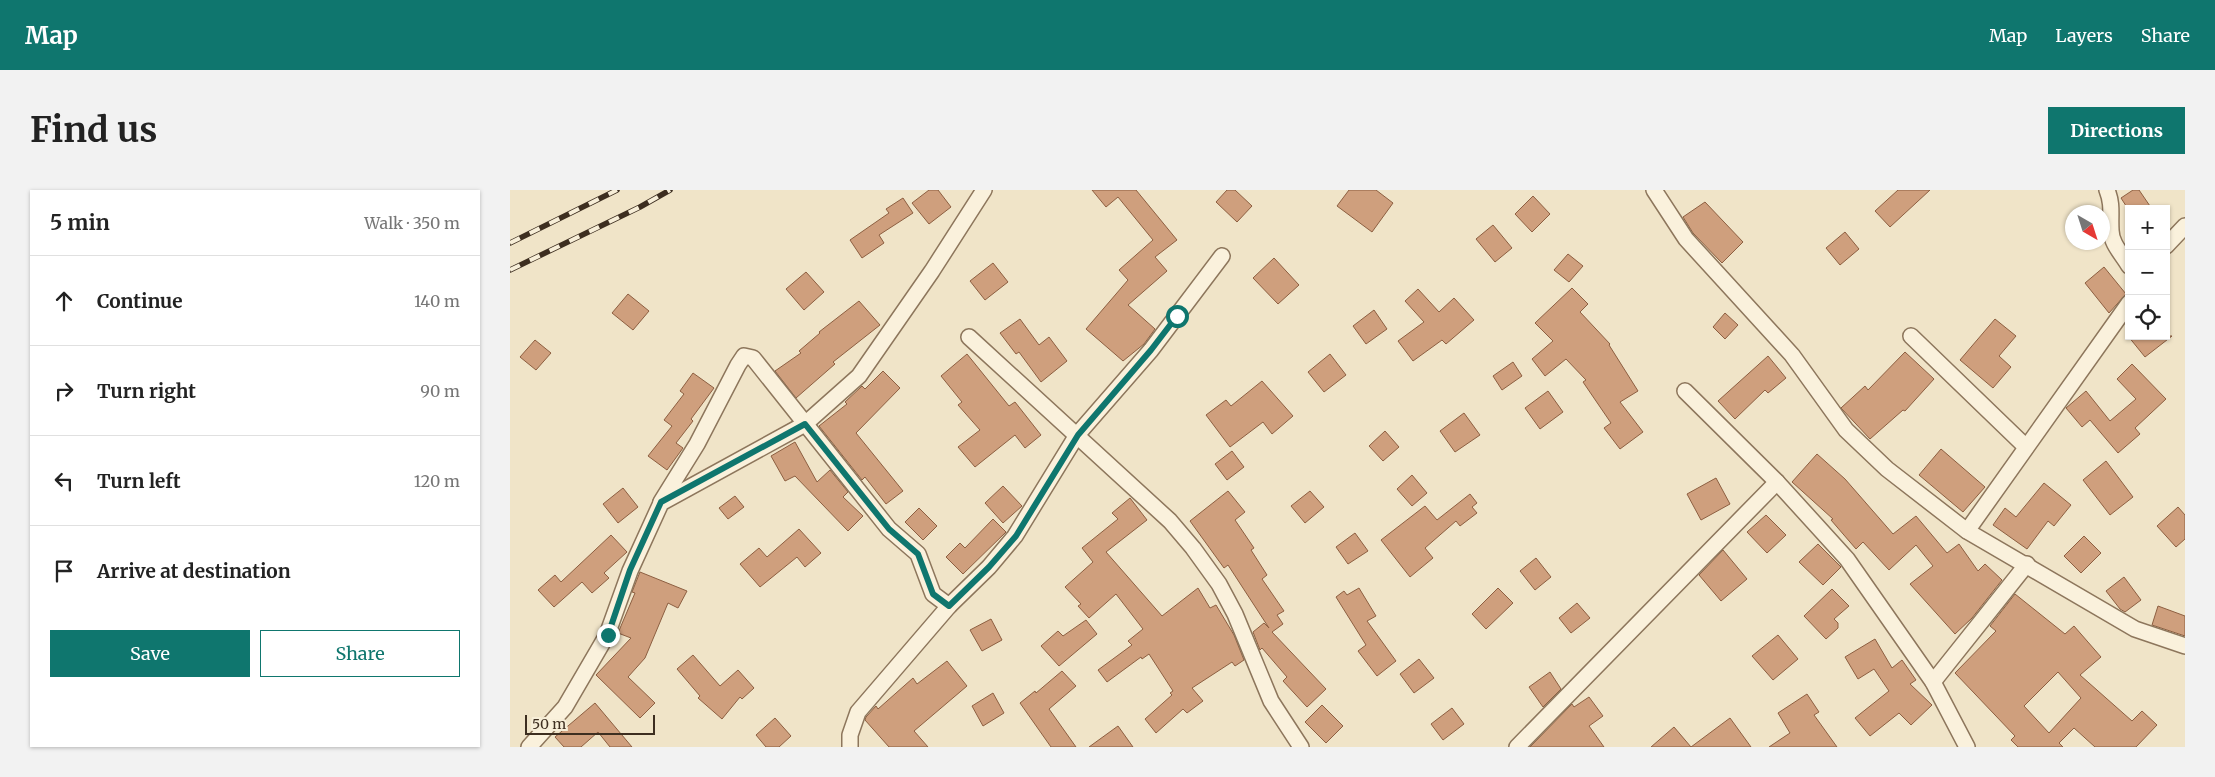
<!DOCTYPE html>
<html lang="en">
<head>
<meta charset="utf-8">
<style>
	:root { --surface:#fff; --page:#f2f2f2; --text:#222; --muted:#767676; --line:#e0e0e0; --accent:#0f766e }
	body { margin:0; font-family:Merriweather,serif; background:var(--page); color:var(--text) }
	.controls { position:absolute; right:15px; top:15px; display:grid; overflow:hidden; border-radius:0px; box-shadow:0 1px 4px #0004 }
	.controls button { width:45px; height:45px; display:grid; place-items:center; padding:0; border:0; border-bottom:1px solid var(--line); background:var(--surface); color:var(--text); font:25px sans-serif }
	.compass { position:absolute; left:1555px; top:15px; width:45px; height:45px; border-radius:50%; background:var(--surface); box-shadow:0 1px 4px #0004; rotate:141deg }
	.scale { position:absolute; left:15px; bottom:12px; width:130px; box-sizing:border-box; padding-left:5px; border:2px solid #3d2e20; border-top:0; font-size:14px; line-height:18px; white-space:nowrap; color:#3d2e20; -webkit-text-stroke:4px #f7eed8; paint-order:stroke }
	.stop { position:absolute; width:15px; height:15px; margin:-11px; border:4px solid #0f766e; border-radius:50%; background:#fff }
	.stop.end { background:#0f766e; border-color:#fff; box-shadow:0 1px 5px #0008 }
	.list { margin:0; padding:0; list-style:none }
	h2 { display:flex; justify-content:space-between; align-items:center; height:65px; margin:0; padding:0 20px; font-size:21px }
	h2 small { font-size:16px; font-weight:400; color:var(--muted) }
	.list li { display:grid; grid-template-columns:32px 1fr auto; gap:15px; align-items:center; box-sizing:border-box; height:90px; padding:0 20px; border-top:1px solid var(--line) }
	.list b { display:block; font-size:19px; white-space:nowrap }
	.list em { font-size:16px; font-style:normal; color:var(--muted) }
	.actions { display:flex; gap:10px; padding:15px 20px }
	.actions a { flex:1; padding:11px 0; border:1px solid var(--accent); border-radius:0px; text-align:center; font-size:18px; color:var(--accent) }
	.actions .main { background:var(--accent); color:#fff }
	.icon { flex:none; width:28px; height:28px; fill:none; stroke:currentColor; stroke-width:2; stroke-linecap:round; stroke-linejoin:round }
	.map { position:relative; flex:none; width:1675px; height:557px; overflow:hidden; border-radius:0px }
	header { display:flex; align-items:center; gap:30px; box-sizing:border-box; height:70px; padding:0 25px; background:var(--accent); color:#fff }
	header strong { font-size:24px }
	nav { display:flex; gap:28px; margin-inline-start:auto; font-size:18px }
	.intro { display:flex; align-items:center; justify-content:space-between; box-sizing:border-box; height:120px; padding:0 30px }
	h1 { margin:0; font-size:35px }
	.button { padding:12px 22px; border-radius:0px; background:var(--accent); color:#fff; font-size:18px; font-weight:700 }
	main { display:flex; gap:30px; padding:0 30px }
	aside { flex:1; background:var(--surface); border-radius:0px; box-shadow:0 1px 4px #0004 }
	.map>svg:first-child { display:block }
</style>
</head>
<body>
<header>
<strong>Map</strong>
<nav><a>Map</a><a>Layers</a><a>Share</a></nav>
</header>
<div class="intro"><h1>Find us</h1><a class="button">Directions</a></div>
<main>
<aside>
<h2>5 min<small>Walk · 350 m</small></h2>
<ul class="list">
<li><svg class="icon" aria-label="ahead" viewBox="0 0 24 24"><path d="M12 20V5M6 11l6-6 6 6"/></svg><div><b>Continue</b></div><em>140 m</em></li>
<li><svg class="icon" aria-label="right" viewBox="0 0 24 24"><path d="M7 20v-9h11M14 6l5 5-5 5"/></svg><div><b>Turn right</b></div><em>90 m</em></li>
<li><svg class="icon" aria-label="left" viewBox="0 0 24 24"><path d="M17 20v-9H6M10 6l-5 5 5 5"/></svg><div><b>Turn left</b></div><em>120 m</em></li>
<li><svg class="icon" aria-label="arrive" viewBox="0 0 24 24"><path d="M6 21V4h12l-3 4 3 4H6"/></svg><div><b>Arrive at destination</b></div></li>
</ul>
<div class="actions"><a class="main">Save</a><a>Share</a></div>
</aside>
<div class="map">
<svg width="1675" height="557" viewBox="0 0 1675 557">
	<rect width="100%" height="100%" fill="#f0e4c8"/>
	<g fill="#cf9f7d" stroke="#8d5f41" fill-rule="evenodd">
		<path d="M 419,0 L 428,0 L 441,17 L 419,34 L 402,13 Z"/>
		<path d="M 582,0 L 626,0 L 667,50 L 645,67 L 657,81 L 618,115 L 645,139 L 634,154 L 613,171 L 576,139 L 618,90 L 609,80 L 643,50 L 608,7 L 596,17 Z"/>
		<path d="M 717,0 L 725,0 L 742,16 L 727,32 L 706,12 Z"/>
		<path d="M 839,0 L 866,0 L 883,13 L 862,42 L 827,16 Z"/>
		<path d="M 1388,0 L 1420,0 L 1380,37 L 1365,21 Z"/>
		<path d="M 1623,0 L 1629,0 L 1642,19 L 1618,19 L 1611,8 Z"/>
		<path d="M 1023,6 L 1040,24 L 1022,42 L 1005,24 Z"/>
		<path d="M 393,8 L 403,23 L 369,45 L 374,53 L 352,68 L 340,50 L 379,23 L 376,19 Z"/>
		<path d="M 1195,12 L 1233,52 L 1212,73 L 1183,43 L 1173,27 Z"/>
		<path d="M 983,35 L 1002,58 L 985,72 L 966,49 Z"/>
		<path d="M 1335,42 L 1349,59 L 1330,75 L 1316,58 Z"/>
		<path d="M 1058,64 L 1073,76 L 1059,92 L 1044,80 Z"/>
		<path d="M 764,68 L 789,95 L 768,114 L 743,88 Z"/>
		<path d="M 483,73 L 498,92 L 475,110 L 460,91 Z"/>
		<path d="M 1594,77 L 1616,104 L 1599,123 L 1575,93 Z"/>
		<path d="M 296,82 L 314,102 L 294,120 L 276,99 Z"/>
		<path d="M 1062,98 L 1078,114 L 1070,122 L 1100,154 L 1099,155 L 1128,201 L 1110,212 L 1133,242 L 1110,259 L 1094,238 L 1101,233 L 1073,192 L 1076,190 L 1056,169 L 1035,186 L 1022,169 L 1043,151 L 1025,133 Z"/>
		<path d="M 908,99 L 929,122 L 944,108 L 964,130 L 936,154 L 932,150 L 903,171 L 888,151 L 914,132 L 895,111 Z"/>
		<path d="M 118,104 L 139,121 L 123,140 L 102,123 Z"/>
		<path d="M 349,111 L 370,135 L 323,172 L 325,174 L 286,208 L 265,181 L 291,163 L 289,161 L 310,143 L 309,142 Z"/>
		<path d="M 864,120 L 877,139 L 856,154 L 843,136 Z"/>
		<path d="M 1215,123 L 1228,135 L 1215,149 L 1203,137 Z"/>
		<path d="M 510,129 L 529,155 L 539,147 L 557,171 L 531,192 L 509,162 L 506,164 L 490,143 Z"/>
		<path d="M 1485,129 L 1506,146 L 1489,166 L 1501,177 L 1483,198 L 1450,170 Z"/>
		<path d="M 1618,146 L 1662,146 L 1635,167 Z"/>
		<path d="M 25,150 L 41,163 L 26,180 L 10,167 Z"/>
		<path d="M 1395,162 L 1424,189 L 1395,221 L 1393,220 L 1360,249 L 1331,218 L 1355,196 L 1358,200 Z"/>
		<path d="M 457,164 L 499,216 L 505,212 L 531,245 L 515,258 L 505,245 L 465,277 L 448,257 L 470,240 L 448,215 L 452,212 L 431,186 Z"/>
		<path d="M 820,164 L 836,185 L 814,202 L 798,182 Z"/>
		<path d="M 1258,166 L 1276,188 L 1258,203 L 1255,200 L 1225,229 L 1208,211 Z"/>
		<path d="M 1003,172 L 1012,186 L 992,200 L 983,186 Z"/>
		<path d="M 1622,174 L 1656,209 L 1625,238 L 1630,244 L 1608,263 L 1580,230 L 1572,237 L 1556,218 L 1576,201 L 1600,231 L 1626,209 L 1607,189 Z"/>
		<path d="M 373,181 L 390,198 L 346,243 L 393,301 L 376,314 L 355,287 L 352,290 L 309,236 L 337,214 L 335,212 L 352,196 L 355,199 Z"/>
		<path d="M 183,183 L 204,198 L 181,229 L 183,231 L 166,253 L 173,258 L 157,280 L 138,266 L 162,236 L 154,230 L 174,204 L 170,201 Z"/>
		<path d="M 752,191 L 783,226 L 762,244 L 753,232 L 720,257 L 696,225 L 716,210 L 721,216 Z"/>
		<path d="M 1038,201 L 1053,222 L 1030,239 L 1015,218 Z"/>
		<path d="M 954,223 L 970,245 L 945,262 L 930,241 Z"/>
		<path d="M 875,241 L 889,257 L 873,271 L 859,256 Z"/>
		<path d="M 285,252 L 307,292 L 320,280 L 338,302 L 333,307 L 353,326 L 338,341 L 285,286 L 275,291 L 261,266 Z"/>
		<path d="M 1431,259 L 1475,297 L 1453,322 L 1409,285 Z"/>
		<path d="M 722,261 L 734,277 L 717,290 L 705,274 Z"/>
		<path d="M 1307,264 L 1335,289 L 1383,344 L 1406,326 L 1437,363 L 1449,354 L 1468,381 L 1475,374 L 1492,390 L 1462,428 L 1445,444 L 1400,394 L 1423,376 L 1406,355 L 1379,380 L 1353,352 L 1346,359 L 1321,330 L 1323,329 L 1282,292 Z"/>
		<path d="M 1596,271 L 1623,307 L 1600,325 L 1573,290 Z"/>
		<path d="M 902,285 L 917,303 L 902,316 L 887,299 Z"/>
		<path d="M 1206,288 L 1220,314 L 1191,330 L 1177,304 Z"/>
		<path d="M 1534,293 L 1561,315 L 1544,336 L 1538,331 L 1517,359 L 1483,335 L 1495,318 L 1506,327 Z"/>
		<path d="M 493,296 L 512,316 L 493,333 L 475,313 Z"/>
		<path d="M 113,298 L 128,317 L 108,333 L 93,314 Z"/>
		<path d="M 718,301 L 735,322 L 725,330 L 744,358 L 741,360 L 757,385 L 752,389 L 774,421 L 767,425 L 773,434 L 762,442 L 816,499 L 797,517 L 773,491 L 777,487 L 752,458 L 750,460 L 743,442 L 754,433 L 759,438 L 718,375 L 714,378 L 680,331 Z"/>
		<path d="M 800,301 L 814,317 L 795,333 L 781,316 Z"/>
		<path d="M 960,304 L 967,313 L 962,317 L 967,323 L 950,336 L 946,331 L 915,358 L 923,368 L 900,387 L 871,350 L 915,316 L 927,330 Z"/>
		<path d="M 225,306 L 234,317 L 218,329 L 209,318 Z"/>
		<path d="M 620,308 L 637,330 L 596,362 L 652,426 L 688,398 L 700,418 L 706,415 L 724,445 L 734,470 L 725,476 L 722,472 L 682,498 L 693,511 L 677,523 L 673,519 L 646,543 L 635,529 L 662,505 L 660,503 L 663,501 L 639,464 L 632,469 L 631,467 L 597,492 L 588,480 L 622,455 L 618,451 L 633,439 L 606,404 L 579,428 L 568,416 L 571,414 L 555,397 L 583,372 L 572,358 L 608,329 L 602,323 Z"/>
		<path d="M 1668,317 L 1675,325 L 1675,349 L 1666,357 L 1647,336 Z"/>
		<path d="M 409,318 L 427,336 L 413,350 L 395,332 Z"/>
		<path d="M 1256,325 L 1276,345 L 1257,363 L 1237,342 Z"/>
		<path d="M 483,329 L 496,342 L 453,384 L 436,367 L 450,353 L 455,358 Z"/>
		<path d="M 289,339 L 311,363 L 295,377 L 287,367 L 250,397 L 230,374 L 249,358 L 257,367 Z"/>
		<path d="M 845,343 L 858,361 L 838,374 L 826,357 Z"/>
		<path d="M 101,345 L 117,362 L 94,383 L 99,388 L 82,403 L 72,392 L 44,417 L 28,400 L 45,385 L 51,392 Z"/>
		<path d="M 1574,346 L 1591,363 L 1571,383 L 1554,366 Z"/>
		<path d="M 1308,354 L 1331,377 L 1313,395 L 1289,372 Z"/>
		<path d="M 1213,360 L 1237,389 L 1211,411 L 1189,385 Z"/>
		<path d="M 1026,368 L 1041,387 L 1025,400 L 1010,381 Z"/>
		<path d="M 130,382 L 177,401 L 168,418 L 158,413 L 135,468 L 118,487 L 145,513 L 130,528 L 86,485 L 121,448 L 108,443 L 125,403 L 122,402 Z"/>
		<path d="M 1614,387 L 1631,410 L 1615,422 L 1610,419 L 1596,401 Z"/>
		<path d="M 849,398 L 866,426 L 857,431 L 886,471 L 867,486 L 848,461 L 856,455 L 826,407 L 834,401 L 837,405 Z"/>
		<path d="M 988,398 L 1003,413 L 976,439 L 962,424 Z"/>
		<path d="M 1322,399 L 1339,416 L 1324,429 L 1328,433 L 1328,438 L 1316,449 L 1294,426 Z"/>
		<path d="M 1505,404 L 1555,444 L 1564,436 L 1591,467 L 1570,485 L 1622,531 L 1632,521 L 1647,535 L 1626,557 L 1585,557 L 1564,538 L 1549,553 L 1553,557 L 1508,557 L 1501,550 L 1505,546 L 1445,483 L 1486,441 L 1480,436 ZM 1548,482 L 1571,508 L 1539,543 L 1514,516 Z"/>
		<path d="M 1067,413 L 1080,428 L 1061,443 L 1049,428 Z"/>
		<path d="M 1648,416 L 1675,426 L 1675,446 L 1642,435 Z"/>
		<path d="M 481,429 L 492,450 L 472,461 L 460,440 Z"/>
		<path d="M 576,430 L 587,444 L 549,476 L 531,456 L 548,441 L 553,446 Z"/>
		<path d="M 1268,445 L 1288,469 L 1263,490 L 1242,466 Z"/>
		<path d="M 1365,449 L 1382,478 L 1392,470 L 1406,490 L 1400,494 L 1422,515 L 1401,535 L 1389,523 L 1360,546 L 1345,528 L 1379,501 L 1364,479 L 1348,489 L 1335,467 Z"/>
		<path d="M 183,465 L 210,496 L 228,480 L 244,498 L 232,509 L 230,507 L 212,529 L 188,508 L 190,506 L 167,479 Z"/>
		<path d="M 909,469 L 924,488 L 904,503 L 890,484 Z"/>
		<path d="M 437,471 L 457,496 L 404,541 L 418,557 L 379,557 L 355,530 L 356,527 L 366,516 L 368,519 L 403,488 L 407,494 Z"/>
		<path d="M 552,481 L 566,496 L 539,519 L 566,557 L 541,557 L 510,513 L 525,501 L 526,503 Z"/>
		<path d="M 1040,482 L 1051,499 L 1033,517 L 1019,497 Z"/>
		<path d="M 483,503 L 494,523 L 473,536 L 462,516 Z"/>
		<path d="M 1297,504 L 1309,522 L 1304,525 L 1327,557 L 1259,557 L 1280,543 L 1268,523 Z"/>
		<path d="M 1079,507 L 1093,526 L 1079,536 L 1094,557 L 1020,557 L 1062,514 L 1064,517 Z"/>
		<path d="M 85,513 L 122,557 L 100,557 L 88,542 L 71,557 L 54,557 L 45,547 Z"/>
		<path d="M 812,515 L 833,536 L 816,553 L 795,532 Z"/>
		<path d="M 942,518 L 954,534 L 933,550 L 921,534 Z"/>
		<path d="M 265,528 L 281,546 L 269,557 L 256,557 L 246,545 Z"/>
		<path d="M 1220,528 L 1241,557 L 1141,557 L 1164,537 L 1181,557 Z"/>
		<path d="M 608,536 L 623,557 L 579,557 Z"/>
	</g>
	<g fill="none" stroke-linecap="round" stroke-linejoin="round">
		<defs>
			<g id="street">
				<path d="M 1144,0 L 1176,49 L 1282,165 L 1336,240 L 1377,279 L 1457,341 L 1625,439 L 1675,456"/>
				<path d="M 1597,0 C 1603,15 1600,25 1601,40 C 1601,54 1613,65 1619,76"/>
				<path d="M 1656,56 L 1675,36"/>
				<path d="M 1401,146 L 1516,257"/>
				<path d="M 459,147 L 660,331 L 683,358 L 709,394 L 725,424 L 761,511 L 791,557"/>
				<path d="M 1175,201 L 1267,292 L 1337,369 L 1423,492 L 1457,557"/>
				<path d="M 151,312 L 187,254 L 228,175 L 234,166 L 243,168 L 379,339 L 408,364 L 423,404 L 439,416"/>
				<path d="M 1457,341 L 1619,113"/>
				<path d="M 1423,492 L 1517,374"/>
				<path d="M 19,557 L 55,517 L 97,445 L 120,381 L 151,313 L 295,234 L 349,186 L 422,81 L 474,0"/>
				<path d="M 340,557 L 340,545 L 348,522 L 439,416 L 479,377 L 505,346 L 567,245 L 641,160 L 712,66"/>
				<path d="M 1007,557 L 1267,292"/>
			</g>
		</defs>
		<use href="#street" stroke="#8d765c" stroke-width="18"/>
		<use href="#street" stroke="#faf1dc" stroke-width="15"/>
		<defs>
			<g id="rail">
				<path d="M 0,53 L 107,0"/>
				<path d="M 0,80 L 130,17 L 160,0"/>
			</g>
		</defs>
		<use href="#rail" stroke="#3d2e20" stroke-width="5.5"/>
		<use href="#rail" stroke="#f7eed8" stroke-width="4" stroke-dasharray="11" stroke-linecap="butt"/>
	</g>
	<g fill="none" stroke-linecap="round" stroke-linejoin="round">
		<path stroke="#0f766e" stroke-width="6" d="M 98,445 L 120,380 L 151,312 L 295,234 L 379,339 L 408,364 L 423,404 L 439,416 L 479,377 L 506,346 L 568,245 L 641,160 L 667,126"/>
	</g>
</svg>
<div class="controls">
<button>+</button>
<button>−</button>
<button><svg class="icon" aria-label="locate" viewBox="0 0 24 24"><circle cx="12" cy="12" r="6"/><path d="M12 2v4M12 18v4M2 12h4M18 12h4"/></svg></button>
</div>
<svg class="compass" viewBox="-18 -18 36 36"><path d="M0-13l5 13h-10z" fill="#e53935"/><path d="M0 13l5-13h-10z" fill="#767676"/></svg>
<div class="scale">50 m</div>
<div class="stop" style="left:667px;top:126px"></div>
<div class="stop end" style="left:98px;top:445px"></div>
</div>
</main>
</body>
</html>
